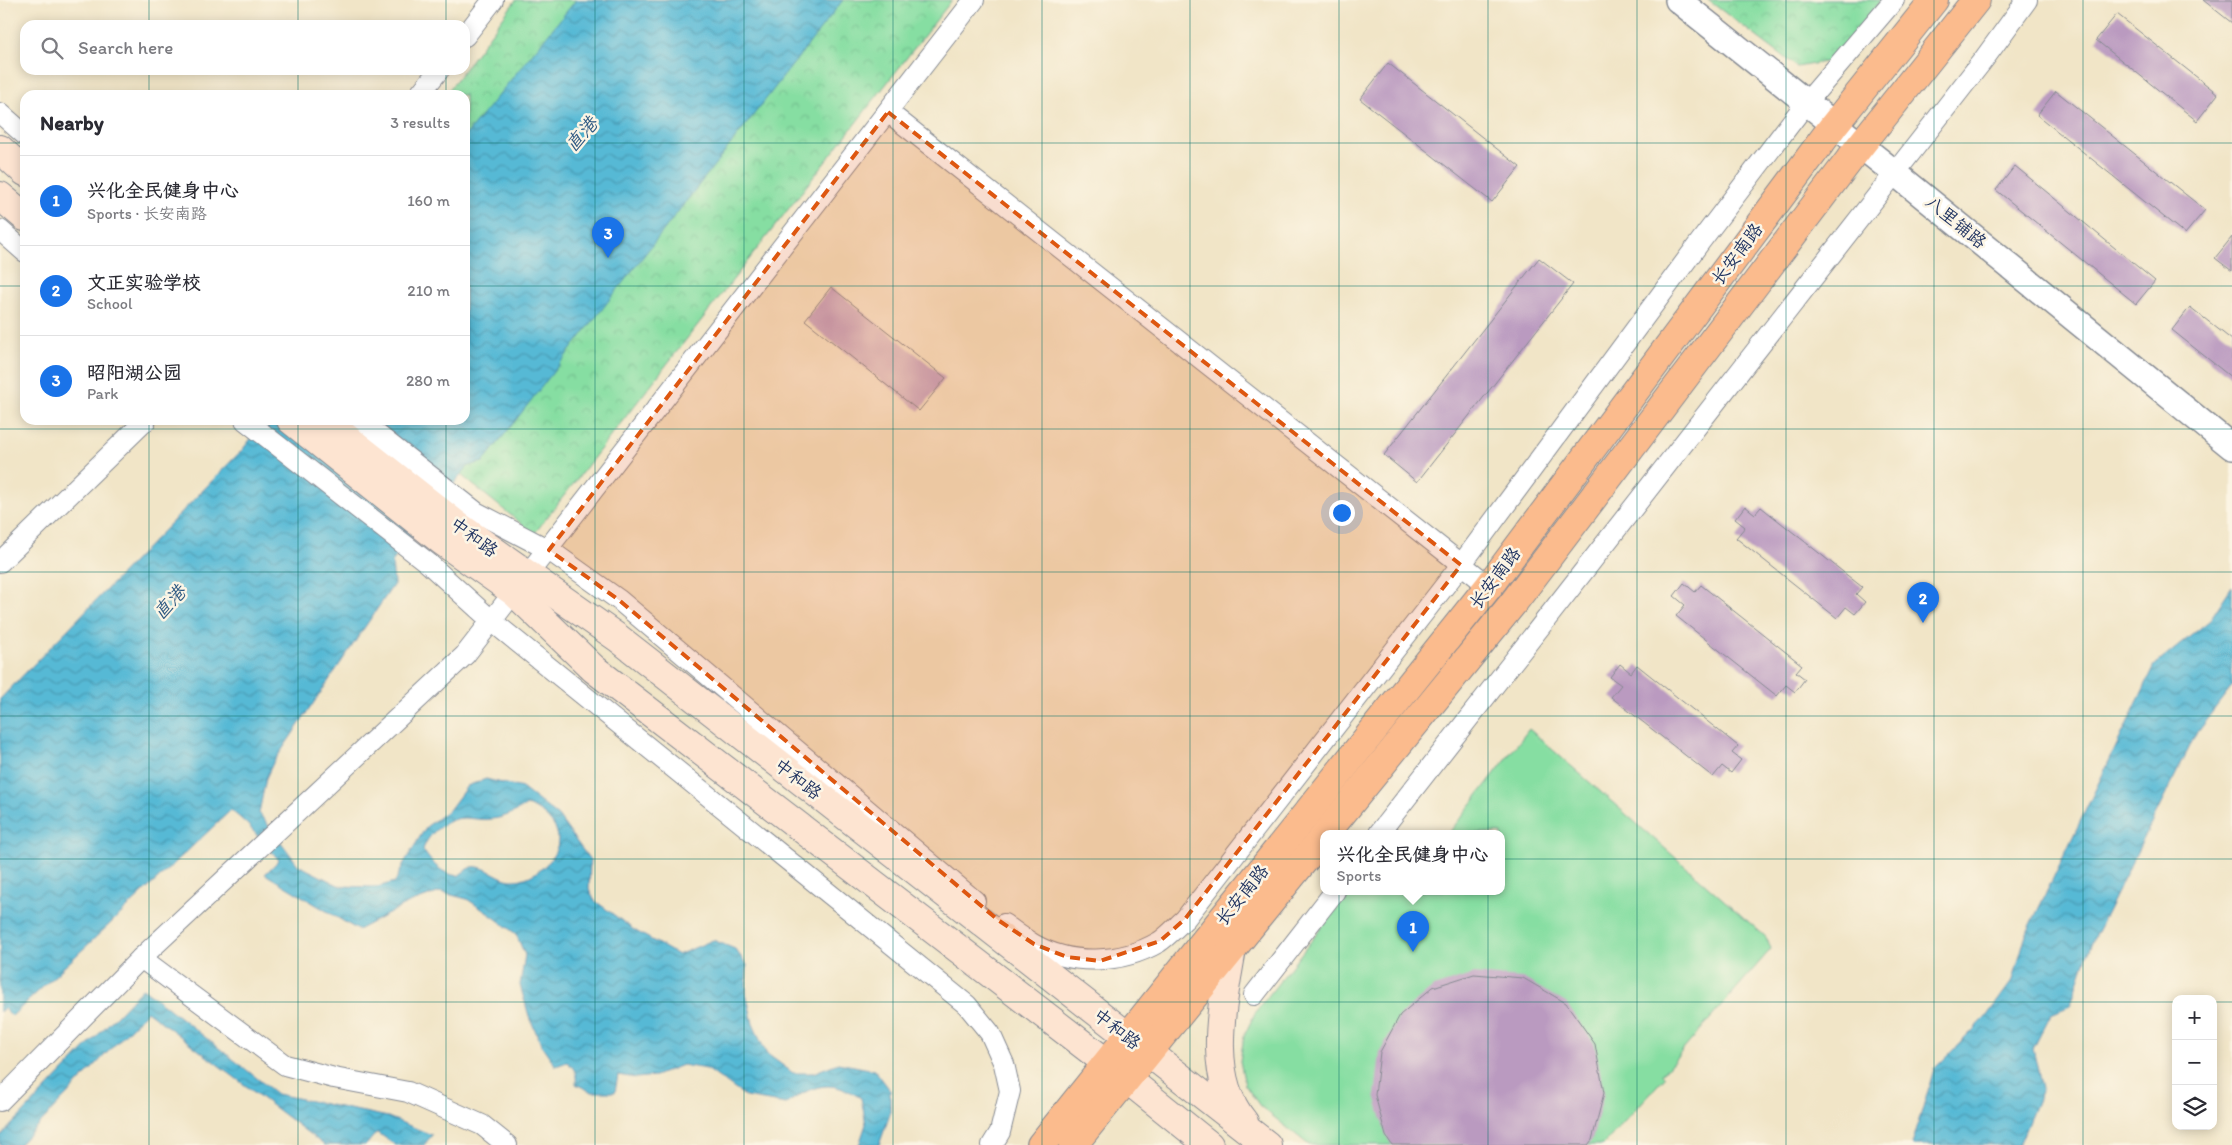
<!DOCTYPE html>
<html lang="en">
<head>
<meta charset="utf-8">
<style>
	:root { --surface:#fff; --page:#f2f2f3; --text:#2b2b33; --muted:#7c7c81; --line:#e1e1e2; --accent:#1a73e8 }
	body { margin:0; font-family:Itim,"LXGW WenKai TC",sans-serif; background:var(--page); color:var(--text) }
	.controls { position:absolute; right:15px; bottom:15px; display:grid; overflow:hidden; border-radius:10px; box-shadow:0 2px 12px #0003 }
	.controls button { width:45px; height:45px; display:grid; place-items:center; padding:0; border:0; border-bottom:1px solid var(--line); background:var(--surface); color:var(--text); font:25px sans-serif }
	.you { position:absolute; left:1341px; top:512px; width:18px; height:18px; margin:-12px; border:4px solid #fff; border-radius:50%; background:#1a73e8; box-shadow:0 0 0 8px #1a73e833 }
	.badge { display:grid; place-items:center; width:32px; height:32px; border-radius:50%; background:var(--accent); color:#fff; font-size:16px; font-weight:700 }
	.pin { position:absolute; translate:-50% -41px; filter:drop-shadow(0 1px 2px #0008) }
	.pin::after { content:''; position:absolute; top:26px; width:18px; height:15px; background:inherit; clip-path:polygon(0 0,100% 0,50% 100%) }
	.popup { position:absolute; left:1320px; top:830px; width:185px; height:65px; box-sizing:border-box; display:grid; place-content:center; border-radius:10px; background:var(--surface); filter:drop-shadow(0 1px 4px #0005); font-size:16px; white-space:nowrap; color:var(--muted) }
	.popup b { font-size:19px; color:var(--text) }
	.popup::after { content:''; position:absolute; left:50%; top:100%; margin-left:-10px; border:10px solid transparent; border-top-color:var(--surface) }
	.list { margin:0; padding:0; list-style:none }
	h2 { display:flex; justify-content:space-between; align-items:center; height:65px; margin:0; padding:0 20px; font-size:21px }
	h2 small { font-size:16px; font-weight:400; color:var(--muted) }
	.list li { display:grid; grid-template-columns:32px 1fr auto; gap:15px; align-items:center; box-sizing:border-box; height:90px; padding:0 20px; border-top:1px solid var(--line) }
	.list b { display:block; font-size:19px; white-space:nowrap }
	.list p { margin:0; font-size:16px; white-space:nowrap; color:var(--muted) }
	.list em { font-size:16px; font-style:normal; color:var(--muted) }
	.icon { flex:none; width:28px; height:28px; fill:none; stroke:currentColor; stroke-width:2; stroke-linecap:round; stroke-linejoin:round }
	.map { position:relative; flex:none; width:2232px; height:1145px; overflow:hidden }
	.search { position:absolute; background:var(--surface); box-shadow:0 2px 12px #0003; left:20px; top:20px; width:450px; height:55px; display:flex; align-items:center; gap:12px; box-sizing:border-box; padding:0 18px; border-radius:15px; color:var(--muted); font-size:19px }
	.panel { position:absolute; background:var(--surface); box-shadow:0 2px 12px #0003; left:20px; top:90px; width:450px; height:335px; border-radius:15px }
	.map>svg:first-child { display:block }
</style>
</head>
<body>
<div class="map">
<svg width="2232" height="1145" viewBox="0 0 2232 1145">
	<defs>
		<pattern id="park-crowns" width="20" height="18" patternUnits="userSpaceOnUse" patternTransform="scale(1.25)"><rect width="20" height="18" fill="#86dea2"/><path d="M2 6a3 3 0 1 1 6 0M12 15a3 3 0 1 1 6 0" fill="none" stroke="#73bf8e"/></pattern>
		<pattern id="water-waves" width="16" height="10" patternUnits="userSpaceOnUse" patternTransform="scale(1.25)"><rect width="16" height="10" fill="#57b9d5"/><path d="M0 5q4-4 8 0t8 0" fill="none" stroke="#4797b0"/></pattern>
	</defs>
	<rect width="100%" height="100%" fill="#fcf5e5"/>
	<filter id="ink" filterUnits="userSpaceOnUse"><feTurbulence type="fractalNoise" baseFrequency=".02" numOctaves="2"/><feDisplacementMap in="SourceGraphic" scale="10" xChannelSelector="R" yChannelSelector="G"/><feConvolveMatrix kernelMatrix="1 2 1 2 8 2 1 2 1" color-interpolation-filters="sRGB"/></filter>
	<filter id="wash" filterUnits="userSpaceOnUse"><feTurbulence type="fractalNoise" baseFrequency=".0096" numOctaves="4" result="noise"/><feDisplacementMap in="SourceGraphic" scale="20" xChannelSelector="R" yChannelSelector="G"/><feGaussianBlur stdDeviation="1.12" result="paint"/><feColorMatrix in="noise" values="0 0 0 0 0 0 0 0 0 0 0 0 0 0 0 0 0 1.4 0 .05"/><feComposite in="paint" operator="in"/></filter>
	<g filter="url(#wash)">
		<rect width="100%" height="100%" fill="#f1e5c7"/>
		<g fill="url(#park-crowns)" stroke="#508680">
			<path d="M 516,0 L 952,0 L 534,534 L 393,420 L 465,420 L 465,95 L 445,95 Z"/>
			<path d="M 1708,0 L 1881,0 L 1835,60 L 1797,67 Z"/>
		</g>
		<path fill="#86dea2" stroke="#508680" d="M 1529,729 L 1767,938 L 1771,949 L 1662,1074 L 1665,1077 L 1603,1145 L 1309,1145 L 1260,1106 L 1245,1085 L 1240,1061 L 1244,1036 L 1255,1013 L 1350,891 L 1502,891 L 1502,833 L 1449,833 Z"/>
		<g fill="url(#water-waves)" stroke="#39749a" fill-rule="evenodd">
			<path d="M 576,0 L 843,0 L 483,462 L 468,466 L 392,562 L 394,584 L 273,763 L 266,778 L 259,813 L 298,865 L 340,886 L 377,887 L 395,882 L 404,863 L 426,827 L 450,809 L 467,786 L 486,779 L 522,788 L 558,816 L 590,860 L 589,889 L 594,900 L 634,930 L 678,955 L 713,940 L 735,949 L 747,965 L 746,992 L 753,1024 L 766,1053 L 793,1073 L 813,1073 L 838,1063 L 875,1070 L 890,1090 L 890,1114 L 879,1145 L 859,1145 L 866,1124 L 861,1098 C 829,1078 814,1085 786,1104 L 746,1097 L 707,1069 L 682,1065 L 655,1076 L 636,1078 L 618,1075 L 615,1092 L 592,1092 L 576,1084 C 577,1074 575,1068 567,1062 L 556,1066 L 542,1046 L 529,1016 L 520,985 L 525,955 L 516,934 L 495,918 L 467,899 L 440,892 L 409,903 L 358,930 L 265,874 L 279,860 L 247,824 L 231,810 L 12,1016 L 4,1008 L 0,1012 L 0,699 L 243,449 L 265,420 L 465,420 L 465,136 ZM 527,805 C 539,810 547,815 554,826 C 570,851 535,882 511,880 C 500,879 490,869 478,867 C 470,865 464,872 458,876 C 442,874 432,864 423,850 C 426,837 442,822 456,819 C 466,816 480,821 491,819 C 505,818 515,812 527,805 Z"/>
			<path d="M 2232,586 L 2232,686 L 2197,732 L 2091,944 L 2070,1006 L 2051,1014 L 2033,1049 L 2042,1089 L 2019,1145 L 1912,1145 L 1934,1069 L 1986,1017 L 2013,980 L 2025,937 L 2155,665 L 2209,621 Z"/>
			<path d="M 143,988 L 277,1094 L 388,1117 L 432,1135 L 424,1145 L 395,1145 L 377,1132 L 366,1145 L 324,1145 L 147,1011 L 19,1145 L 0,1145 L 0,1137 Z"/>
		</g>
		<g id="blocks">
			<g fill="#ba9ac0">
				<path d="M 2203,0 L 2232,0 L 2232,23 Z"/>
				<path d="M 2117,14 L 2218,94 L 2197,121 L 2096,40 Z"/>
				<path d="M 1388,63 L 1520,167 L 1492,202 L 1360,99 Z"/>
				<path d="M 2056,91 L 2205,210 L 2185,234 L 2037,115 Z"/>
				<path d="M 2015,166 L 2155,281 L 2136,304 L 1996,190 Z"/>
				<path d="M 2232,237 L 2232,271 L 2215,258 Z"/>
				<path d="M 1539,258 L 1573,284 L 1417,482 L 1384,455 Z"/>
				<path d="M 831,287 L 946,378 L 919,411 L 805,320 Z"/>
				<path d="M 2190,307 L 2232,340 L 2232,378 L 2172,330 Z"/>
				<path d="M 1745,506 L 1755,514 L 1761,507 L 1862,587 L 1856,594 L 1865,602 L 1855,614 L 1846,607 L 1837,618 L 1736,538 L 1745,527 L 1735,519 Z"/>
				<path d="M 1684,583 L 1695,592 L 1701,585 L 1802,665 L 1796,672 L 1805,679 L 1795,692 L 1786,685 L 1777,696 L 1676,616 L 1685,605 L 1674,596 Z"/>
				<path d="M 1620,664 L 1631,673 L 1637,665 L 1738,746 L 1732,753 L 1741,760 L 1731,773 L 1722,766 L 1713,777 L 1611,697 L 1621,685 L 1610,677 Z"/>
				<path d="M 1474,974 L 1523,978 L 1566,1003 L 1595,1044 L 1604,1093 L 1592,1140 L 1588,1145 L 1392,1145 L 1386,1136 L 1375,1095 L 1380,1052 L 1400,1015 L 1433,987 Z"/>
			</g>
		</g>
	</g>
	<g filter="url(#ink)">
		<use href="#blocks" fill-opacity="0" stroke="#868a92" stroke-width="1"/>
		<g fill="none" stroke-linecap="round" stroke-linejoin="round">
			<defs>
				<g id="minor">
					<path d="M 465,36 L 493,0"/>
					<path d="M 419,95 L 439,70"/>
					<path d="M 888,112 L 1489,586"/>
					<path d="M 0,113 L 25,135"/>
					<path d="M 0,230 L 25,252"/>
					<path d="M 245,420 L 428,563 L 493,622 L 967,1005 L 990,1033 L 1004,1064 L 1010,1091 L 1000,1132 L 992,1145"/>
					<path d="M 359,420 L 476,512 L 549,550 L 619,600 L 975,901"/>
					<path d="M 0,562 L 146,420"/>
					<path d="M 1379,833 L 1984,59 L 2027,0"/>
					<path d="M 1004,924 C 1013,931 1023,938 1033,944 C 1071,966 1121,964 1159,942 C 1168,936 1177,926 1185,919 L 1461,565 L 1700,242 L 1806,103 L 1894,0"/>
					<path d="M 141,958 L 285,1065 L 334,1078 L 408,1092 L 482,1125 L 507,1145"/>
					<path d="M 1254,995 L 1335,891"/>
					<path d="M 0,1101 L 141,958 L 465,655 L 974,0"/>
				</g>
				<path id="tertiary" d="M 1678,0 L 1895,173 L 2232,447"/>
				<g id="secondary">
					<path d="M 0,149 L 25,172"/>
					<path d="M 0,196 L 25,217"/>
					<path d="M 291,420 L 442,541 L 514,592 L 594,669 L 1107,1063 L 1209,1145"/>
					<path d="M 324,420 L 457,525 L 618,638 L 1267,1145"/>
					<path d="M 1232,949 C 1223,1003 1205,1075 1244,1122"/>
				</g>
				<g id="primary">
					<path d="M 1326,833 L 1514,602 L 1860,146 L 1976,0"/>
					<path d="M 1041,1145 L 1489,586 L 1834,125 L 1934,0"/>
					<path d="M 1073,1145 L 1324,836"/>
				</g>
			</defs>
			<use href="#minor" stroke="#868a92" stroke-width="22"/>
			<use href="#tertiary" stroke="#868a92" stroke-width="28"/>
			<use href="#secondary" stroke="#868a92" stroke-width="30"/>
			<use href="#primary" stroke="#868a92" stroke-width="30"/>
			<use href="#minor" stroke="#fff" stroke-width="20"/>
			<use href="#tertiary" stroke="#fff" stroke-width="25"/>
			<use href="#secondary" stroke="#fde4d1" stroke-width="28"/>
			<use href="#primary" stroke="#fbbb8d" stroke-width="28"/>
		</g>
	</g>
	<path fill="#de5710" fill-opacity="0.2" stroke="#de5710" stroke-width="4" stroke-dasharray="10 6" stroke-linejoin="round" d="M 888,112 L 1461,565 L 1185,919 L 1160,941 L 1100,961 L 1067,957 L 1034,944 L 998,920 L 619,600 L 549,550 Z"/>
	<path fill="none" stroke="#0f766e" stroke-width="1" stroke-opacity="0.55" d="M 149,0 L 149,25M 298,0 L 298,25M 446,0 L 446,25M 595,0 L 595,1145M 744,0 L 744,1145M 893,0 L 893,1145M 1042,0 L 1042,1145M 1190,0 L 1190,1145M 1339,0 L 1339,1145M 1488,0 L 1488,1145M 1637,0 L 1637,1145M 1786,0 L 1786,1145M 1934,0 L 1934,1145M 2083,0 L 2083,1145M 149,70 L 149,95M 298,70 L 298,95M 446,70 L 446,95M 0,143 L 25,143M 465,143 L 2232,143M 0,286 L 25,286M 465,286 L 2232,286M 149,420 L 149,1145M 298,420 L 298,1145M 446,420 L 446,1145M 0,429 L 2232,429M 0,572 L 2232,572M 0,716 L 2232,716M 0,859 L 2232,859M 0,1002 L 2176,1002M 2213,1002 L 2232,1002"/>
	<g text-anchor="middle" stroke-width="5" stroke-linejoin="round" paint-order="stroke">
		<g font-size="18" fill="#1b2f5e" stroke="#fcf5e5">
			<text transform="translate(1956 222) rotate(39)" y="6">八里铺路</text>
			<text transform="translate(1737 254) rotate(-53)" y="6">长安南路</text>
			<text transform="translate(474 537) rotate(36)" y="6">中和路</text>
			<text transform="translate(1495 578) rotate(-53)" y="6">长安南路</text>
			<text transform="translate(798 779) rotate(38)" y="6">中和路</text>
			<text transform="translate(1242 895) rotate(-51)" y="6">长安南路</text>
			<text transform="translate(1117 1029) rotate(38)" y="6">中和路</text>
		</g>
		<g font-size="19" font-style="italic" fill="#2d5882" stroke="#fcf5e5">
			<text transform="translate(581 134) rotate(-49)" y="7">直港</text>
			<text transform="translate(169 602) rotate(-47)" y="7">直港</text>
		</g>
	</g>
</svg>
<div class="controls">
<button>+</button>
<button>−</button>
<button><svg class="icon" aria-label="layers" viewBox="0 0 24 24"><path d="M12 4l9 5-9 5-9-5zM3 14l9 5 9-5"/></svg></button>
</div>
<div class="you"></div>
<div class="pin badge" style="left:1413px;top:952px">1</div>
<div class="popup"><b>兴化全民健身中心</b>Sports</div>
<div class="pin badge" style="left:1923px;top:623px">2</div>
<div class="pin badge" style="left:608px;top:258px">3</div>
<div class="search"><svg class="icon" aria-label="search" viewBox="0 0 24 24"><circle cx="10" cy="10" r="6"/><path d="M15 15l6 6"/></svg>Search here</div>
<section class="panel">
<h2>Nearby<small>3 results</small></h2>
<ul class="list">
<li><span class="badge">1</span><div><b>兴化全民健身中心</b><p>Sports · 长安南路</p></div><em>160 m</em></li>
<li><span class="badge">2</span><div><b>文正实验学校</b><p>School</p></div><em>210 m</em></li>
<li><span class="badge">3</span><div><b>昭阳湖公园</b><p>Park</p></div><em>280 m</em></li>
</ul>
</section>
</div>
</body>
</html>
